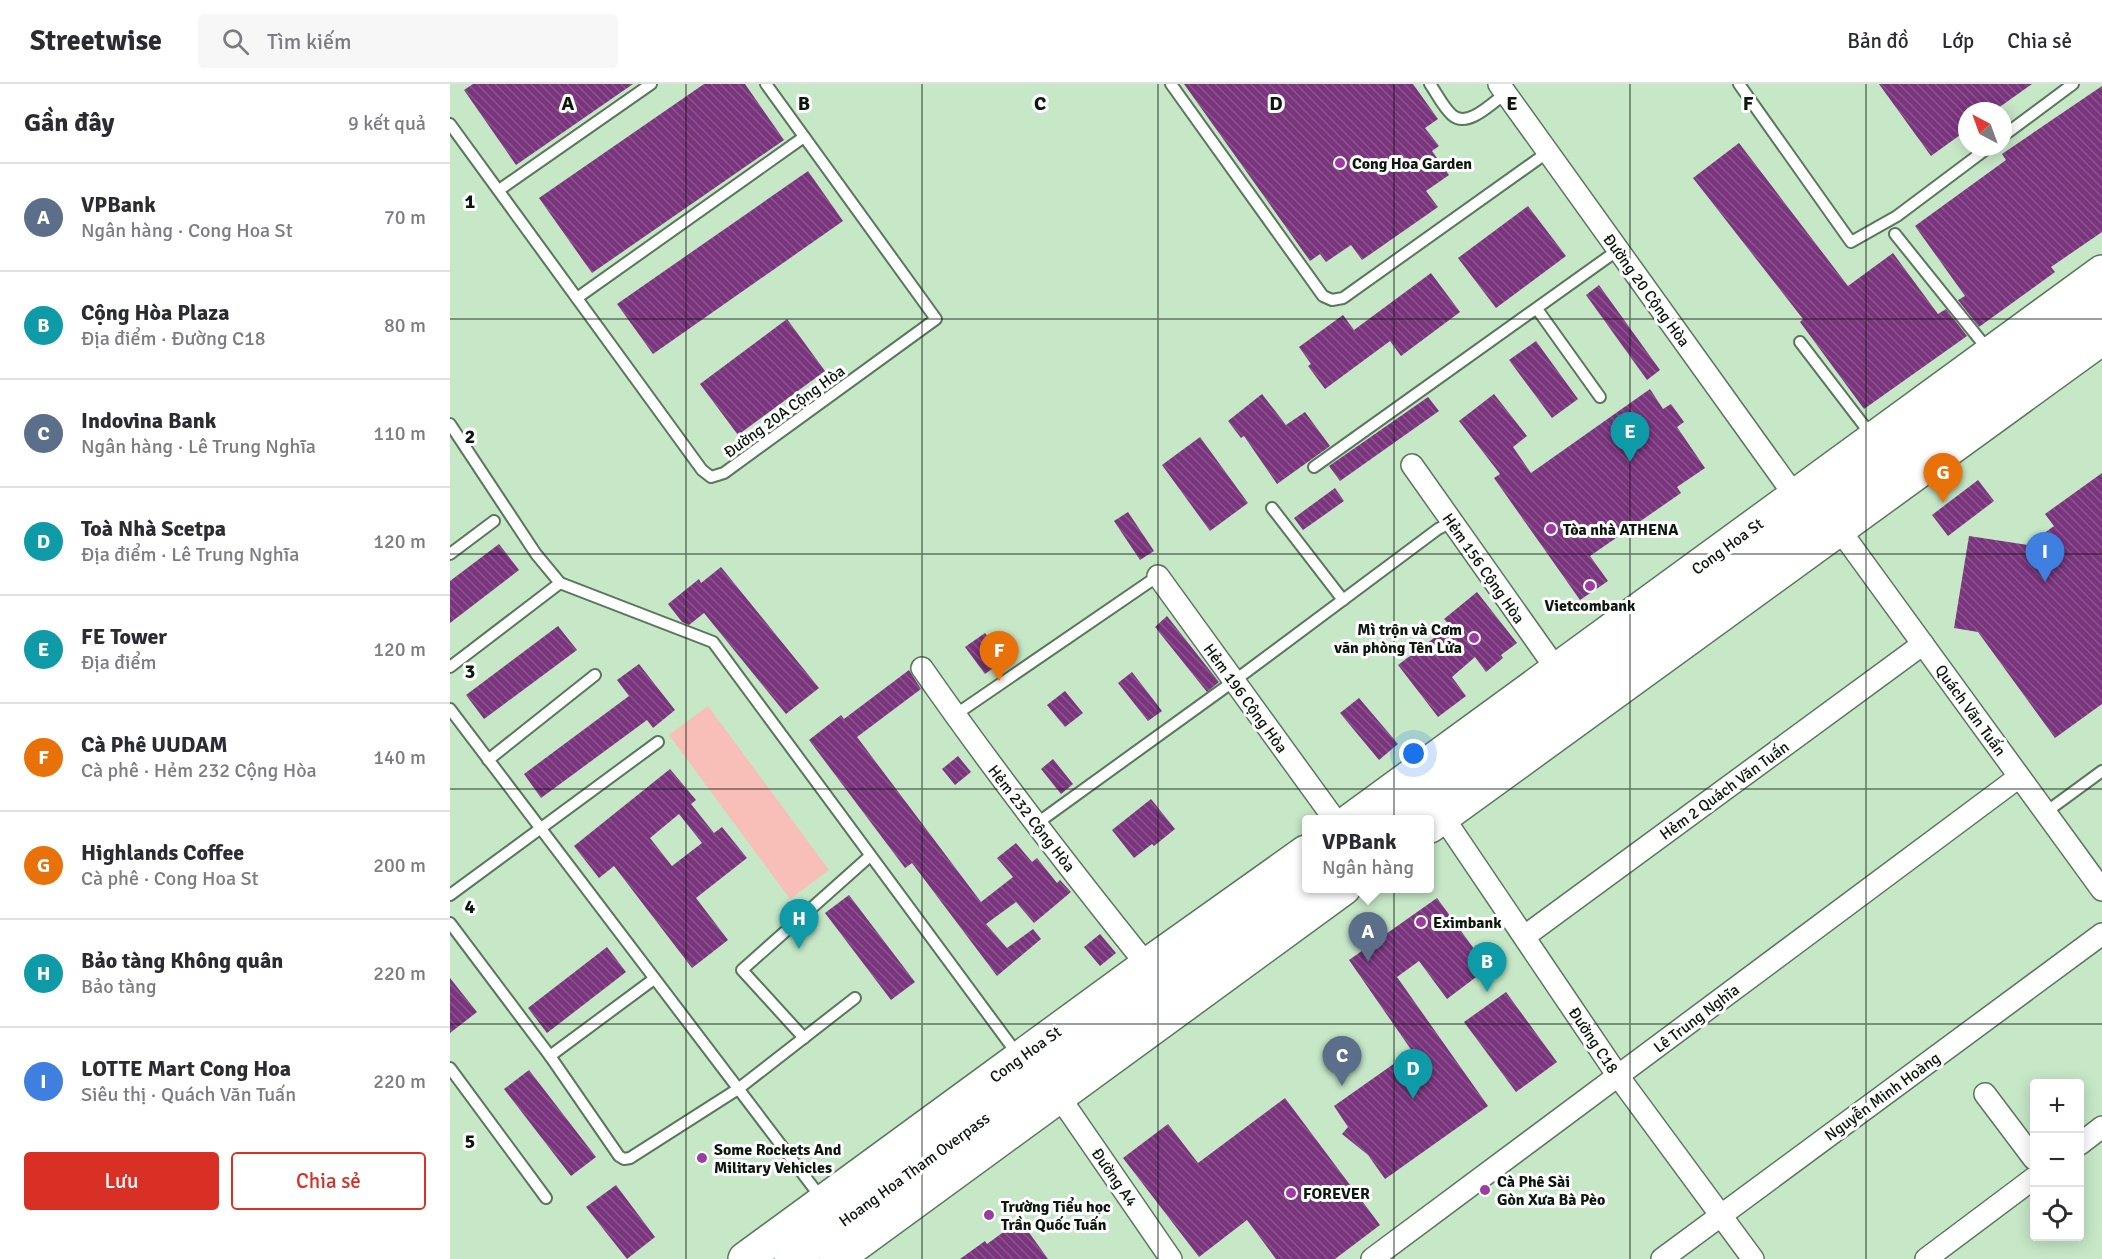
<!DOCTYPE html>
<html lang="vi">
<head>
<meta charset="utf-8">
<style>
	:root { --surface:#fff; --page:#f7f7f7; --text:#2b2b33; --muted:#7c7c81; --line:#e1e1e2; --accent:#d93025 }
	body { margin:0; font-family:Signika,sans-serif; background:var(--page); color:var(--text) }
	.controls { position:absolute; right:18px; bottom:18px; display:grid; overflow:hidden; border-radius:6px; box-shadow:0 3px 15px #0003 }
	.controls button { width:54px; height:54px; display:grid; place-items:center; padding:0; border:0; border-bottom:2px solid var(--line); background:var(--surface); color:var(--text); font:30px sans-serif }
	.compass { position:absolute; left:1508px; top:18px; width:54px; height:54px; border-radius:50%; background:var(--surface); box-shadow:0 3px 15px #0003; rotate:319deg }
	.you { position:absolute; left:964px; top:670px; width:21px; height:21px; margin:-15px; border:4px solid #fff; border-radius:50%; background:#1a73e8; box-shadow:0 0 0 9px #1a73e833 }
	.badge { display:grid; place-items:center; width:39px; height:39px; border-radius:50%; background:var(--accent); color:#fff; font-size:20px; font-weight:700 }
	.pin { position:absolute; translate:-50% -50px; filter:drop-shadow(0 2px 3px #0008) }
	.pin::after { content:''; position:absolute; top:32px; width:21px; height:18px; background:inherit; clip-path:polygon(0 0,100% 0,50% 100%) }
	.popup { position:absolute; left:852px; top:731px; width:132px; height:78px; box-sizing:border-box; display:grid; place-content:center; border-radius:6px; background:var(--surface); filter:drop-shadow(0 2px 4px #0005); font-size:20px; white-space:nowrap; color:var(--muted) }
	.popup b { font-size:22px; color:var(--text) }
	.popup::after { content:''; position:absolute; left:50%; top:100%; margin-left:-12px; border:12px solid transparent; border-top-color:var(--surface) }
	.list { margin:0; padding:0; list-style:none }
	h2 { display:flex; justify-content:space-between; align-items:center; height:78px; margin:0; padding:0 24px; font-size:26px }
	h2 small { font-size:20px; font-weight:400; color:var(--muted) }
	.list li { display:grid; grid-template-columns:39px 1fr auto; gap:18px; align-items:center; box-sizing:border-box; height:108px; padding:0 24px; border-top:2px solid var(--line) }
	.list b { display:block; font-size:22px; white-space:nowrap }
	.list p { margin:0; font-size:20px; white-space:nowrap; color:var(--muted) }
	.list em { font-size:20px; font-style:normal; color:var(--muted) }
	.actions { display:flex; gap:12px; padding:18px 24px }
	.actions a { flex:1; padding:14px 0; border:2px solid var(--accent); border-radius:6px; text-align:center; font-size:21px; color:var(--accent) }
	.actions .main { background:var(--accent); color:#fff }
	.icon { flex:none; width:33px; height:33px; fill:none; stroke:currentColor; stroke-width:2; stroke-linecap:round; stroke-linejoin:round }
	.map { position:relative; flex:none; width:1652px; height:1175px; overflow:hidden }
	header { display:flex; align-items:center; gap:36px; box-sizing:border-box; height:84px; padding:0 30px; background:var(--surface); border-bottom:2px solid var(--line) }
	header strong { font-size:28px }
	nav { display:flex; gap:33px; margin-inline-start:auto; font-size:21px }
	.search { width:420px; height:54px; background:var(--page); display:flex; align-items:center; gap:15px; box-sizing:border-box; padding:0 21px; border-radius:6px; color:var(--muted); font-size:22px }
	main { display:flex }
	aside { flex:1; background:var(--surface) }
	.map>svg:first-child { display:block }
</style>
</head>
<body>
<header>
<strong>Streetwise</strong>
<div class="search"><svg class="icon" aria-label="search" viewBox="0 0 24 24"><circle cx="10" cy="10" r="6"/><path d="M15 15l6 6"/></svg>Tìm kiếm</div>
<nav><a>Bản đồ</a><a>Lớp</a><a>Chia sẻ</a></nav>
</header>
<main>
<aside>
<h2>Gần đây<small>9 kết quả</small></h2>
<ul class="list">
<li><span class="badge" style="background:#5c6f8a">A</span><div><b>VPBank</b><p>Ngân hàng · Cong Hoa St</p></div><em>70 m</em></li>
<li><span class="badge" style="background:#0f9aa8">B</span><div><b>Cộng Hòa Plaza</b><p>Địa điểm · Đường C18</p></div><em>80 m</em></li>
<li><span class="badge" style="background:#5c6f8a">C</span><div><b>Indovina Bank</b><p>Ngân hàng · Lê Trung Nghĩa</p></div><em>110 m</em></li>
<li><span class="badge" style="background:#0f9aa8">D</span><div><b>Toà Nhà Scetpa</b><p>Địa điểm · Lê Trung Nghĩa</p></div><em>120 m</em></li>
<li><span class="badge" style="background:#0f9aa8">E</span><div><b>FE Tower</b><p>Địa điểm</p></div><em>120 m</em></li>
<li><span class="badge" style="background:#e8710a">F</span><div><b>Cà Phê UUDAM</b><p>Cà phê · Hẻm 232 Cộng Hòa</p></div><em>140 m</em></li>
<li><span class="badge" style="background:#e8710a">G</span><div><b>Highlands Coffee</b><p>Cà phê · Cong Hoa St</p></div><em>200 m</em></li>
<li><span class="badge" style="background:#0f9aa8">H</span><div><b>Bảo tàng Không quân</b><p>Bảo tàng</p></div><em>220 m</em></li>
<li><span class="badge" style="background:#3f7fe0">I</span><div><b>LOTTE Mart Cong Hoa</b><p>Siêu thị · Quách Văn Tuấn</p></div><em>220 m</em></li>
</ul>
<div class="actions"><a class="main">Lưu</a><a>Chia sẻ</a></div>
</aside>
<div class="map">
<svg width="1652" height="1175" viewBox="0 0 1652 1175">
	<defs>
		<pattern id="building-back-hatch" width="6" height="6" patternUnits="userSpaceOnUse" patternTransform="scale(1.5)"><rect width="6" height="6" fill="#7b347e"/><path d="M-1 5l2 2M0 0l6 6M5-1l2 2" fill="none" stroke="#8a568c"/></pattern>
	</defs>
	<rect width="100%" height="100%" fill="#c6e8c7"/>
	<path fill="#f8beb8" d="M 258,622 L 379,786 L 340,815 L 219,651 Z"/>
	<g fill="url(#building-back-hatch)" fill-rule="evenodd">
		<path d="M 23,0 L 183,0 L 66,81 L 14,6 Z"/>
		<path d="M 254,0 L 295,0 L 334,56 L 142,189 L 89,114 Z"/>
		<path d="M 734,0 L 963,0 L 988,35 L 975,44 L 989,62 L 982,67 L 999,91 L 976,107 L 988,123 L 912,176 L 901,161 L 876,178 L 870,170 L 860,177 Z"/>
		<path d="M 1429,0 L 1582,0 L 1544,27 L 1517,27 L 1517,46 L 1481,72 Z"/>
		<path d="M 1652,2 L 1652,148 L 1601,183 L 1605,188 L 1529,243 L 1508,216 L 1515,212 L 1465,142 L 1556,76 L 1552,70 Z"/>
		<path d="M 1289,59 L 1398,202 L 1443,169 L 1488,230 L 1496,225 L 1517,252 L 1414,325 L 1350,238 L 1353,235 L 1243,94 Z"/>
		<path d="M 358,87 L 393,137 L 203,270 L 167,220 Z"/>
		<path d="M 1078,122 L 1116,172 L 1046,224 L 1008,174 Z"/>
		<path d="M 981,189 L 1010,228 L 951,272 L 940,257 L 875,305 L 858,282 L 861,280 L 849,263 L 893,231 L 904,246 Z"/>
		<path d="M 1149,201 L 1210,286 L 1197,296 L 1136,211 Z"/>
		<path d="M 337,235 L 375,287 L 288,351 L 250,300 Z"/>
		<path d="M 1086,257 L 1128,315 L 1102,334 L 1059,276 Z"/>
		<path d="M 1200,305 L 1213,325 L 1221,320 L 1234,338 L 1227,343 L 1255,384 L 1227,403 L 1231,409 L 1140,472 L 1158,497 L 1130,516 L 1044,394 L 1050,390 L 1009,337 L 1044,310 L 1077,352 L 1063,363 L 1081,389 Z"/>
		<path d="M 812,310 L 836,341 L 855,328 L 880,362 L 827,400 L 794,352 L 791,354 L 778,337 Z"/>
		<path d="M 978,313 L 989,327 L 890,397 L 879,382 Z"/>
		<path d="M 750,353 L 798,419 L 760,447 L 712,381 Z"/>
		<path d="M 1652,389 L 1652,620 L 1605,654 L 1528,548 L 1504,544 L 1519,452 L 1578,461 L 1604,442 L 1595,430 Z"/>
		<path d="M 1528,396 L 1544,417 L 1498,452 L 1482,431 Z"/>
		<path d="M 885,404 L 894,417 L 853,446 L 844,434 Z"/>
		<path d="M 678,428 L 704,467 L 690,476 L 664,437 Z"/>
		<path d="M 49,460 L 69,486 L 0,539 L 0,497 Z"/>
		<path d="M 271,483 L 369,604 L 336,630 L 254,529 L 239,541 L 232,538 L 218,520 L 249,495 L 251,499 Z"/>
		<path d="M 1027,508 L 1067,559 L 1051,571 L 1053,574 L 1036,588 L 1025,573 L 1002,593 L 1016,612 L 988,633 L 948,581 L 1000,542 L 994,535 Z"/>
		<path d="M 717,532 L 769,598 L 757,608 L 705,543 Z"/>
		<path d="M 108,542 L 127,566 L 34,635 L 16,611 Z"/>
		<path d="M 535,549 L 554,576 L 535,590 L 515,563 Z"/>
		<path d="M 189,580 L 225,626 L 203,644 L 197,636 L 91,714 L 74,690 L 179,612 L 167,596 Z"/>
		<path d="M 459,586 L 471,605 L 407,653 L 531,818 L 563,793 L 547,774 L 566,759 L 582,778 L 587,774 L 607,799 L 610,796 L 621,808 L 584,839 L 566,818 L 536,840 L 557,864 L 583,845 L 591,855 L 547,892 L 462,779 L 455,784 L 359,656 L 391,631 L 394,635 Z"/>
		<path d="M 682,588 L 712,627 L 698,637 L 668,599 Z"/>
		<path d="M 615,607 L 633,629 L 615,643 L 597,621 Z"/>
		<path d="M 909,614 L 948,660 L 929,676 L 890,629 Z"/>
		<path d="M 508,672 L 521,688 L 505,701 L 492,685 Z"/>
		<path d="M 603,675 L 623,700 L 611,710 L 591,685 Z"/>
		<path d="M 220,685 L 246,716 L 241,720 L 264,749 L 272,743 L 297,774 L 246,814 L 278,856 L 242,884 L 164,782 L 149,794 L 124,762 ZM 229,730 L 252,759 L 222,782 L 200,754 Z"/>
		<path d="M 701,715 L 725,745 L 704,762 L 702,760 L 684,774 L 662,746 Z"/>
		<path d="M 399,811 L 465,898 L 441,916 L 375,829 Z"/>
		<path d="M 987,814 L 1038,884 L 997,915 L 969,877 L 947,893 L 1038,1022 L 935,1095 L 918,1071 L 892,1050 L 898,1043 L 884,1022 L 962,967 L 899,876 Z"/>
		<path d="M 650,850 L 666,869 L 650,882 L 634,863 Z"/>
		<path d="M 157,863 L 176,888 L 97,949 L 78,924 Z"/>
		<path d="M 0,894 L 27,928 L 0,949 Z"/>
		<path d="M 1056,908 L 1107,978 L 1066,1008 L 1014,938 Z"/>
		<path d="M 79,986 L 146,1073 L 121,1092 L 54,1005 Z"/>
		<path d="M 835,1014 L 930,1141 L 885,1175 L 826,1175 L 797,1136 L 749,1173 L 673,1074 L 718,1040 L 748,1079 Z"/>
		<path d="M 166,1101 L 205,1153 L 177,1175 L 136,1123 Z"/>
		<path d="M 570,1136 L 598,1175 L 510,1175 L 535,1157 L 537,1160 Z"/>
	</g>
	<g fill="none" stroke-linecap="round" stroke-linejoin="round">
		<defs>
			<g id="service">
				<path d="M 721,0 L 873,212 L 882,216 L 893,214 L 1098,68"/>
				<path d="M 980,0 C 987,10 993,23 1002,31 C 1018,45 1043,18 1056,9"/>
				<path d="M 1289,0 L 1401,158 L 1447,132 L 1539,63"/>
				<path d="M 0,40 L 252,386 L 261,393 L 274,389 L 486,235 L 316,0"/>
				<path d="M 1553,52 L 1623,0"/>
				<path d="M 49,106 L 201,0"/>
				<path d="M 1445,150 L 1539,267"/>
				<path d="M 127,214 L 354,53"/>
				<path d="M 1087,225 L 1150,313"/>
				<path d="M 1350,258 L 1422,352"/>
				<path d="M 0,340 L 86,470 L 110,499 L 263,558 L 568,971"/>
				<path d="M 864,383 L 1168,166"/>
				<path d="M 822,424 L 893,516"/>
				<path d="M 0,470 L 44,437"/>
				<path d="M 0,583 L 110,499"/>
				<path d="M 0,625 L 372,1115"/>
				<path d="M 505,631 L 708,492"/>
				<path d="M 38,676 L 145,591"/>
				<path d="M 1596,728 L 1652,687"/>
				<path d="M 586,740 L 784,597 L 988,445 L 1002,438"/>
				<path d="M 0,811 L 208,658"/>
				<path d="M 0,839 L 100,972 L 169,1072 L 174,1075 L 180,1074 L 288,1005 L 405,914"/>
				<path d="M 354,954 L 292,886 L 420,772"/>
				<path d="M 100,972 L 204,895"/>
				<path d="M 0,984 L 96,1114"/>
			</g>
			<g id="minor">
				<path d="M 1049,0 L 1345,412"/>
				<path d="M 962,381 L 1107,586"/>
				<path d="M 1389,445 L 1652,806"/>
				<path d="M 708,492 L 885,736"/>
				<path d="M 472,584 C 543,686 619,784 697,881"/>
				<path d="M 993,733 L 1168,992 L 1303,1175"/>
				<path d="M 1075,852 L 1473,560"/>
				<path d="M 1535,1010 L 1584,1075"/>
				<path d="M 608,1011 L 721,1175"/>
				<path d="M 1630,1060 L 1652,1043"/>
				<path d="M 922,1175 L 1569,693"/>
				<path d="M 1212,1175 L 1652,850"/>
				<path d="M 1476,1175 L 1584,1094"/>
			</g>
			<g id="primary">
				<path d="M 901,736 L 1652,188"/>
				<path d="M 944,736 L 1652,221"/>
				<path d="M 980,742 L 1652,254"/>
				<path d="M 295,1175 L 697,881 L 856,768"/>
				<path d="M 341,1175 L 856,799"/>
				<path d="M 386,1175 L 894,804"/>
			</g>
		</defs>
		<use href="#service" stroke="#59775a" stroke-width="14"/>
		<use href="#minor" stroke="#59775a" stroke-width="24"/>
		<use href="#primary" stroke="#59775a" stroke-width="36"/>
		<use href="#service" stroke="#fff" stroke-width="10"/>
		<use href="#minor" stroke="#fff" stroke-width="21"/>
		<use href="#primary" stroke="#fff" stroke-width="33"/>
	</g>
	<path fill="none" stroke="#0c180d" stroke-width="1.5" stroke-opacity="0.55" d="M 236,0 L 236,1175M 472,0 L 472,1175M 708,0 L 708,1175M 944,0 L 944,1175M 1180,0 L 1180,1175M 1416,0 L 1416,1175M 0,235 L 1652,235M 0,470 L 1652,470M 0,705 L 1652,705M 0,940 L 1652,940"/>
	<g fill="#9d3ba2" stroke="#fefefe" stroke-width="2">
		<circle cx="890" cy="79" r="6"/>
		<circle cx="1101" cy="445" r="6"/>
		<circle cx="1140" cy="502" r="6"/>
		<circle cx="1024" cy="554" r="6"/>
		<circle cx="971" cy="838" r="6"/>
		<circle cx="252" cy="1074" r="6"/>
		<circle cx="1035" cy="1106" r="6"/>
		<circle cx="841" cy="1109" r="6"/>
		<circle cx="539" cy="1131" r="6"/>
	</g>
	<g text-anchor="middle" stroke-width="6" stroke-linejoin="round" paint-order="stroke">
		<g font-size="16" font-weight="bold" fill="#0c180d" stroke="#fefefe" text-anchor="start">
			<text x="902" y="85">Cong Hoa Garden</text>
			<text x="1113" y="451">Tòa nhà ATHENA</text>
			<text x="1140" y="527" text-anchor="middle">Vietcombank</text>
			<text x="1012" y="551" text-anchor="end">Mì trộn và Cơm<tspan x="1012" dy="18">văn phòng Tên Lửa</tspan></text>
			<text x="983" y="844">Eximbank</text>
			<text x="264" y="1071">Some Rockets And<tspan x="264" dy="18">Military Vehicles</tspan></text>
			<text x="1047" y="1103">Cà Phê Sài<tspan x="1047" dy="18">Gòn Xưa Bà Pèo</tspan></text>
			<text x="853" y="1115">FOREVER</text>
			<text x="551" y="1128">Trường Tiểu học<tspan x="551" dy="18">Trần Quốc Tuấn</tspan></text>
		</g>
		<g font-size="16" fill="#0c180d" stroke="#fefefe">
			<text transform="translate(1197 206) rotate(54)" y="6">Đường 20 Cộng Hòa</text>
			<text transform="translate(334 327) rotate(-36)" y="6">Đường 20A Cộng Hòa</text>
			<text transform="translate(1277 462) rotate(-36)" y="6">Cong Hoa St</text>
			<text transform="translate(1034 484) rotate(55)" y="6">Hẻm 156 Cộng Hòa</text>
			<text transform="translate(796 614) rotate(54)" y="6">Hẻm 196 Cộng Hòa</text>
			<text transform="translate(1521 626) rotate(54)" y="6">Quách Văn Tuấn</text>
			<text transform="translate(1274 706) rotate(-36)" y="6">Hẻm 2 Quách Văn Tuấn</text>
			<text transform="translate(582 734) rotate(52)" y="6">Hẻm 232 Cộng Hòa</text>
			<text transform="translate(1246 934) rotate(-37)" y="6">Lê Trung Nghĩa</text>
			<text transform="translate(1144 956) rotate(56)" y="6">Đường C18</text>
			<text transform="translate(575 970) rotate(-36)" y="6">Cong Hoa St</text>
			<text transform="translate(1432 1012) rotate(-36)" y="6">Nguyễn Minh Hoàng</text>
			<text transform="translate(464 1085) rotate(-36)" y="6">Hoang Hoa Tham Overpass</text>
			<text transform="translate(665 1093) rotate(55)" y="6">Đường A4</text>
		</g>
	</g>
	<g font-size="20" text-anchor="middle" font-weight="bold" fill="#0c180d" stroke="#fefefe" stroke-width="6" stroke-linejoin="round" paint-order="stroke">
		<text x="118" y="26">A</text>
		<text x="354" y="26">B</text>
		<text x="590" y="26">C</text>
		<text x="826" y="26">D</text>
		<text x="1062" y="26">E</text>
		<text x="1298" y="26">F</text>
		<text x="20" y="124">1</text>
		<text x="20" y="359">2</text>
		<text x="20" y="594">3</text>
		<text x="20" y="829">4</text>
		<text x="20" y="1064">5</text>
	</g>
</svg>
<div class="controls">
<button>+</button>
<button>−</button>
<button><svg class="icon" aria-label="locate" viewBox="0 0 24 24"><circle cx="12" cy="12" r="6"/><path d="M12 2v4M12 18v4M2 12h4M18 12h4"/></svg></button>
</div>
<svg class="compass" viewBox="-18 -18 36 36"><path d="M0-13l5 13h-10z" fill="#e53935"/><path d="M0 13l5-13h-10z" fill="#7c7c81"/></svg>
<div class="you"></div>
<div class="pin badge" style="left:918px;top:878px;background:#5c6f8a">A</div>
<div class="popup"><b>VPBank</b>Ngân hàng</div>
<div class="pin badge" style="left:1037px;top:908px;background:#0f9aa8">B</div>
<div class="pin badge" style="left:892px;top:1002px;background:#5c6f8a">C</div>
<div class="pin badge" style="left:963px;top:1015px;background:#0f9aa8">D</div>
<div class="pin badge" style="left:1180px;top:378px;background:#0f9aa8">E</div>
<div class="pin badge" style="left:549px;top:597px;background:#e8710a">F</div>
<div class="pin badge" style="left:1493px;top:419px;background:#e8710a">G</div>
<div class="pin badge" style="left:349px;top:865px;background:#0f9aa8">H</div>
<div class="pin badge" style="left:1595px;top:498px;background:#3f7fe0">I</div>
</div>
</main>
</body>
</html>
